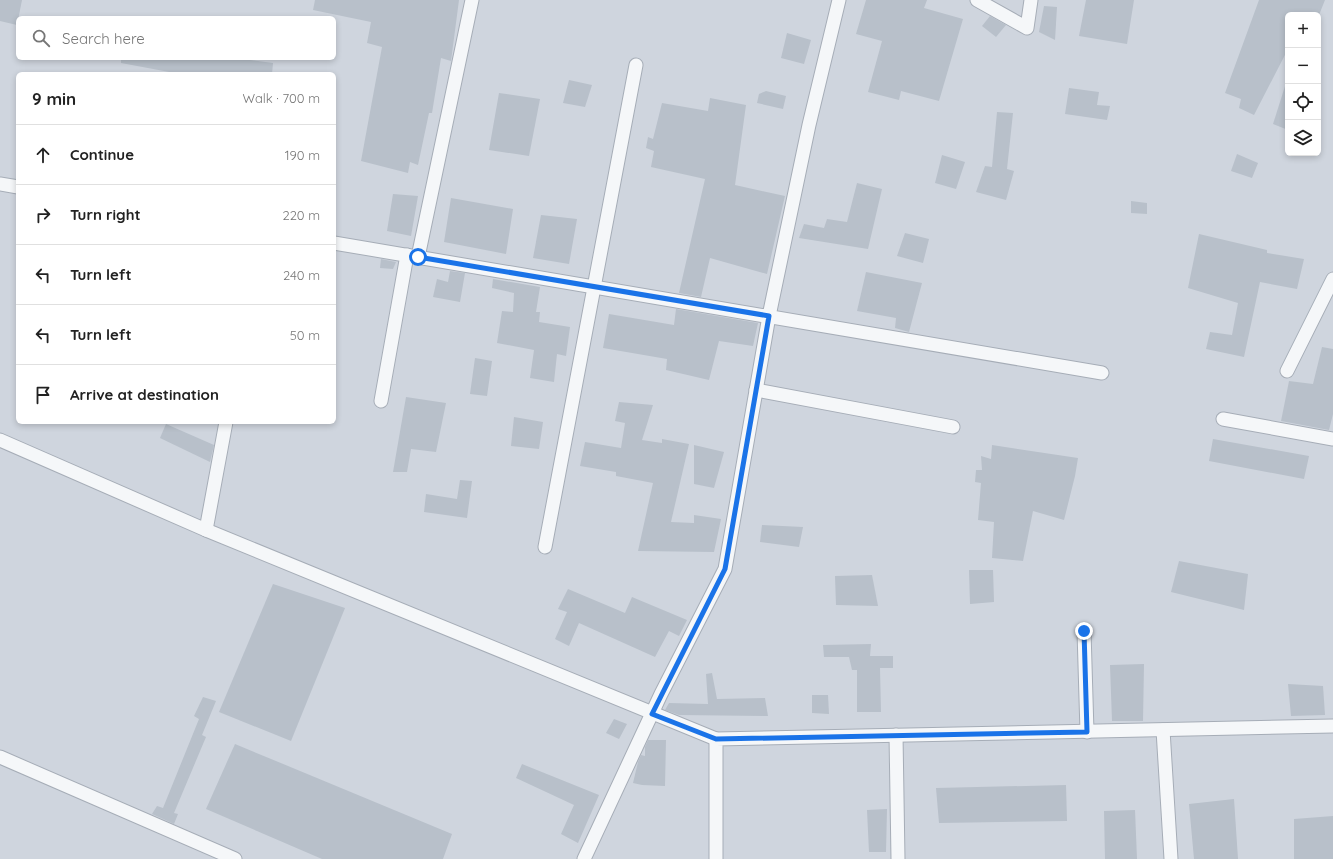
<!DOCTYPE html>
<html lang="en">
<head>
<meta charset="utf-8">
<style>
	:root { --surface:#fff; --page:#f2f2f2; --text:#222; --muted:#767676; --line:#e0e0e0 }
	body { margin:0; font-family:Quicksand,sans-serif; background:var(--page); color:var(--text) }
	.controls { position:absolute; right:12px; top:12px; display:grid; overflow:hidden; border-radius:6px; box-shadow:0 2px 6px #0003 }
	.controls button { width:36px; height:36px; display:grid; place-items:center; padding:0; border:0; border-bottom:1px solid var(--line); background:var(--surface); color:var(--text); font:20px sans-serif }
	.stop { position:absolute; width:12px; height:12px; margin:-9px; border:3px solid #1a73e8; border-radius:50%; background:#fff }
	.stop.end { background:#1a73e8; border-color:#fff; box-shadow:0 1px 4px #0008 }
	.list { margin:0; padding:0; list-style:none }
	h2 { display:flex; justify-content:space-between; align-items:center; height:52px; margin:0; padding:0 16px; font-size:17px }
	h2 small { font-size:13px; font-weight:400; color:var(--muted) }
	.list li { display:grid; grid-template-columns:26px 1fr auto; gap:12px; align-items:center; box-sizing:border-box; height:60px; padding:0 16px; border-top:1px solid var(--line) }
	.list b { display:block; font-size:15px; white-space:nowrap }
	.list em { font-size:13px; font-style:normal; color:var(--muted) }
	.icon { flex:none; width:22px; height:22px; fill:none; stroke:currentColor; stroke-width:2; stroke-linecap:round; stroke-linejoin:round }
	.map { position:relative; flex:none; width:1333px; height:859px; overflow:hidden }
	.search { position:absolute; background:var(--surface); box-shadow:0 2px 6px #0003; left:16px; top:16px; width:320px; height:44px; display:flex; align-items:center; gap:10px; box-sizing:border-box; padding:0 14px; border-radius:6px; color:var(--muted); font-size:15px }
	.panel { position:absolute; background:var(--surface); box-shadow:0 2px 6px #0003; left:16px; top:72px; width:320px; height:352px; border-radius:6px }
	.map>svg:first-child { display:block }
</style>
</head>
<body>
<div class="map">
<svg width="1333" height="859" viewBox="0 0 1333 859">
	<rect width="100%" height="100%" fill="#e2e6ec"/>
	<path fill="#cfd5de" fill-rule="evenodd" d="M 0,0 L 1333,0 L 1333,859 L 0,859 ZM 1288,15 L 1318,15 L 1318,153 L 1288,153 ZM 18,18 L 334,18 L 334,58 L 18,58 ZM 18,74 L 334,74 L 334,422 L 18,422 Z"/>
	<g fill="#b8c0ca">
		<path d="M 0,0 L 22,0 L 17,25 L 0,21 Z"/>
		<path d="M 315,0 L 459,0 L 451,61 L 441,58 L 432,113 L 429,113 L 418,165 L 410,162 L 408,173 L 361,161 L 382,47 L 367,43 L 371,22 L 313,10 Z"/>
		<path d="M 866,0 L 927,0 L 924,8 L 963,19 L 939,101 L 901,91 L 899,100 L 868,92 L 882,41 L 856,34 Z"/>
		<path d="M 1086,0 L 1134,0 L 1127,44 L 1079,36 Z"/>
		<path d="M 1259,0 L 1325,0 L 1319,15 L 1288,15 L 1288,49 L 1254,115 L 1239,108 L 1241,99 L 1225,93 Z"/>
		<path d="M 1044,6 L 1057,7 L 1055,40 L 1039,32 Z"/>
		<path d="M 990,16 L 1006,25 L 996,37 L 982,26 Z"/>
		<path d="M 787,33 L 811,40 L 804,64 L 781,58 Z"/>
		<path d="M 121,58 L 235,58 L 273,63 L 272,74 L 180,74 L 121,63 Z"/>
		<path d="M 569,80 L 592,85 L 585,107 L 563,103 Z"/>
		<path d="M 1286,83 L 1288,84 L 1288,130 L 1273,124 Z"/>
		<path d="M 1069,88 L 1099,92 L 1097,105 L 1110,106 L 1107,120 L 1065,114 Z"/>
		<path d="M 766,91 L 786,96 L 783,109 L 757,103 L 759,94 Z"/>
		<path d="M 499,93 L 540,99 L 529,156 L 489,150 Z"/>
		<path d="M 710,98 L 746,105 L 735,185 L 785,196 L 767,274 L 710,258 L 701,297 L 679,293 L 705,179 L 651,167 L 654,151 L 646,148 L 648,137 L 653,139 L 662,103 L 708,111 Z"/>
		<path d="M 997,112 L 1013,113 L 1007,169 L 1014,171 L 1006,200 L 976,192 L 985,166 L 992,167 Z"/>
		<path d="M 1237,154 L 1258,163 L 1252,178 L 1231,171 Z"/>
		<path d="M 942,155 L 965,162 L 956,189 L 935,183 Z"/>
		<path d="M 857,183 L 882,189 L 868,249 L 799,238 L 804,224 L 824,228 L 827,219 L 847,222 Z"/>
		<path d="M 393,194 L 418,196 L 411,236 L 387,231 Z"/>
		<path d="M 451,198 L 513,209 L 506,254 L 444,242 Z"/>
		<path d="M 1131,201 L 1147,203 L 1147,214 L 1131,213 Z"/>
		<path d="M 541,215 L 577,219 L 569,264 L 533,258 Z"/>
		<path d="M 905,233 L 929,239 L 923,263 L 897,256 Z"/>
		<path d="M 1199,234 L 1267,250 L 1267,253 L 1304,259 L 1297,289 L 1260,282 L 1244,357 L 1206,349 L 1210,332 L 1232,335 L 1238,303 L 1188,288 Z"/>
		<path d="M 381,259 L 396,262 L 393,269 L 380,268 Z"/>
		<path d="M 450,271 L 465,273 L 460,302 L 433,297 L 437,279 L 448,282 Z"/>
		<path d="M 866,272 L 922,283 L 909,332 L 895,328 L 896,318 L 857,311 Z"/>
		<path d="M 493,279 L 540,287 L 536,312 L 540,312 L 539,322 L 570,327 L 566,356 L 557,354 L 554,382 L 530,378 L 534,350 L 497,343 L 502,311 L 513,312 L 514,293 L 492,288 Z"/>
		<path d="M 676,309 L 758,323 L 753,346 L 719,341 L 709,380 L 666,370 L 667,359 L 603,348 L 609,314 L 674,325 Z"/>
		<path d="M 1322,347 L 1333,349 L 1333,414 L 1329,430 L 1281,421 L 1289,381 L 1313,384 Z"/>
		<path d="M 475,358 L 492,361 L 487,396 L 470,394 Z"/>
		<path d="M 406,397 L 446,403 L 436,452 L 411,449 L 407,472 L 393,472 Z"/>
		<path d="M 619,402 L 653,405 L 642,440 L 662,443 L 662,439 L 689,444 L 671,522 L 694,523 L 694,515 L 721,519 L 714,552 L 638,551 L 653,483 L 616,476 L 616,472 L 580,466 L 585,442 L 621,448 L 625,423 L 615,421 Z"/>
		<path d="M 514,417 L 543,422 L 539,449 L 511,446 Z"/>
		<path d="M 166,424 L 214,445 L 210,462 L 160,438 Z"/>
		<path d="M 1213,439 L 1309,456 L 1304,479 L 1209,461 Z"/>
		<path d="M 694,445 L 724,452 L 714,488 L 694,484 Z"/>
		<path d="M 992,445 L 1078,458 L 1075,476 L 1064,520 L 1033,511 L 1023,561 L 992,558 L 994,522 L 978,520 L 981,483 L 975,482 L 976,470 L 982,470 L 981,456 L 991,459 Z"/>
		<path d="M 460,480 L 472,481 L 467,518 L 424,512 L 426,494 L 457,499 Z"/>
		<path d="M 762,525 L 803,527 L 799,547 L 760,542 Z"/>
		<path d="M 1179,561 L 1248,574 L 1244,610 L 1171,592 Z"/>
		<path d="M 969,570 L 993,570 L 994,602 L 970,604 Z"/>
		<path d="M 872,575 L 878,606 L 836,605 L 835,576 Z"/>
		<path d="M 273,584 L 345,608 L 291,741 L 219,712 Z"/>
		<path d="M 568,589 L 625,613 L 632,597 L 687,620 L 679,636 L 669,631 L 655,657 L 579,623 L 569,646 L 555,639 L 567,612 L 558,609 Z"/>
		<path d="M 871,644 L 870,656 L 893,656 L 893,668 L 880,668 L 881,712 L 857,712 L 857,670 L 852,670 L 849,657 L 824,657 L 823,645 Z"/>
		<path d="M 1144,664 L 1143,721 L 1112,721 L 1110,665 Z"/>
		<path d="M 712,673 L 717,699 L 765,698 L 768,716 L 679,715 L 665,710 L 669,703 L 708,704 L 706,674 Z"/>
		<path d="M 1288,684 L 1323,686 L 1325,715 L 1291,716 Z"/>
		<path d="M 812,695 L 828,695 L 829,714 L 812,713 Z"/>
		<path d="M 203,697 L 216,701 L 202,735 L 206,737 L 174,813 L 178,814 L 174,824 L 152,814 L 157,806 L 163,808 L 199,719 L 194,716 Z"/>
		<path d="M 614,719 L 627,724 L 619,739 L 606,733 Z"/>
		<path d="M 648,740 L 666,740 L 665,786 L 642,785 L 633,783 L 638,762 L 641,755 L 645,756 L 645,747 Z"/>
		<path d="M 235,744 L 452,834 L 443,859 L 322,859 L 206,809 Z"/>
		<path d="M 522,764 L 599,795 L 578,843 L 561,834 L 574,805 L 516,778 Z"/>
		<path d="M 1066,785 L 1067,821 L 939,823 L 936,788 Z"/>
		<path d="M 1234,799 L 1238,859 L 1194,859 L 1189,804 Z"/>
		<path d="M 887,809 L 886,852 L 869,852 L 867,810 Z"/>
		<path d="M 1135,810 L 1137,859 L 1105,859 L 1104,811 Z"/>
		<path d="M 1333,816 L 1333,859 L 1294,859 L 1294,819 Z"/>
	</g>
	<g fill="none" stroke-linecap="round" stroke-linejoin="round">
		<defs>
			<g id="minor">
				<path d="M 977,0 L 1027,28 L 1031,0"/>
				<path d="M 0,184 L 18,187"/>
				<path d="M 334,243 L 1102,373"/>
				<path d="M 418,257 L 472,0"/>
				<path d="M 1287,371 L 1333,279"/>
				<path d="M 756,390 L 953,427"/>
				<path d="M 381,401 L 407,255"/>
				<path d="M 1223,419 L 1333,439"/>
				<path d="M 0,440 L 206,530 L 716,739"/>
				<path d="M 206,530 L 226,422"/>
				<path d="M 545,547 L 636,65"/>
				<path d="M 1084,631 L 1087,732"/>
				<path d="M 1163,730 L 1171,859"/>
				<path d="M 896,735 L 898,859"/>
				<path d="M 0,757 L 235,859"/>
				<path d="M 584,859 L 661,694 L 725,569 L 769,316 L 809,125 L 839,0"/>
				<path d="M 716,859 L 716,739 L 1333,726"/>
			</g>
		</defs>
		<use href="#minor" stroke="#a6adb7" stroke-width="15"/>
		<use href="#minor" stroke="#f5f7f9" stroke-width="13"/>
	</g>
	<g fill="none" stroke-linecap="round" stroke-linejoin="round">
		<path stroke="#1a73e8" stroke-width="5" d="M 418,257 L 769,316 L 725,569 L 652,714 L 716,739 L 1087,732 L 1084,631"/>
	</g>
</svg>
<div class="controls">
<button>+</button>
<button>−</button>
<button><svg class="icon" aria-label="locate" viewBox="0 0 24 24"><circle cx="12" cy="12" r="6"/><path d="M12 2v4M12 18v4M2 12h4M18 12h4"/></svg></button>
<button><svg class="icon" aria-label="layers" viewBox="0 0 24 24"><path d="M12 4l9 5-9 5-9-5zM3 14l9 5 9-5"/></svg></button>
</div>
<div class="stop" style="left:418px;top:257px"></div>
<div class="stop end" style="left:1084px;top:631px"></div>
<div class="search"><svg class="icon" aria-label="search" viewBox="0 0 24 24"><circle cx="10" cy="10" r="6"/><path d="M15 15l6 6"/></svg>Search here</div>
<section class="panel">
<h2>9 min<small>Walk · 700 m</small></h2>
<ul class="list">
<li><svg class="icon" aria-label="ahead" viewBox="0 0 24 24"><path d="M12 20V5M6 11l6-6 6 6"/></svg><div><b>Continue</b></div><em>190 m</em></li>
<li><svg class="icon" aria-label="right" viewBox="0 0 24 24"><path d="M7 20v-9h11M14 6l5 5-5 5"/></svg><div><b>Turn right</b></div><em>220 m</em></li>
<li><svg class="icon" aria-label="left" viewBox="0 0 24 24"><path d="M17 20v-9H6M10 6l-5 5 5 5"/></svg><div><b>Turn left</b></div><em>240 m</em></li>
<li><svg class="icon" aria-label="left" viewBox="0 0 24 24"><path d="M17 20v-9H6M10 6l-5 5 5 5"/></svg><div><b>Turn left</b></div><em>50 m</em></li>
<li><svg class="icon" aria-label="arrive" viewBox="0 0 24 24"><path d="M6 21V4h12l-3 4 3 4H6"/></svg><div><b>Arrive at destination</b></div></li>
</ul>
</section>
</div>
</body>
</html>
